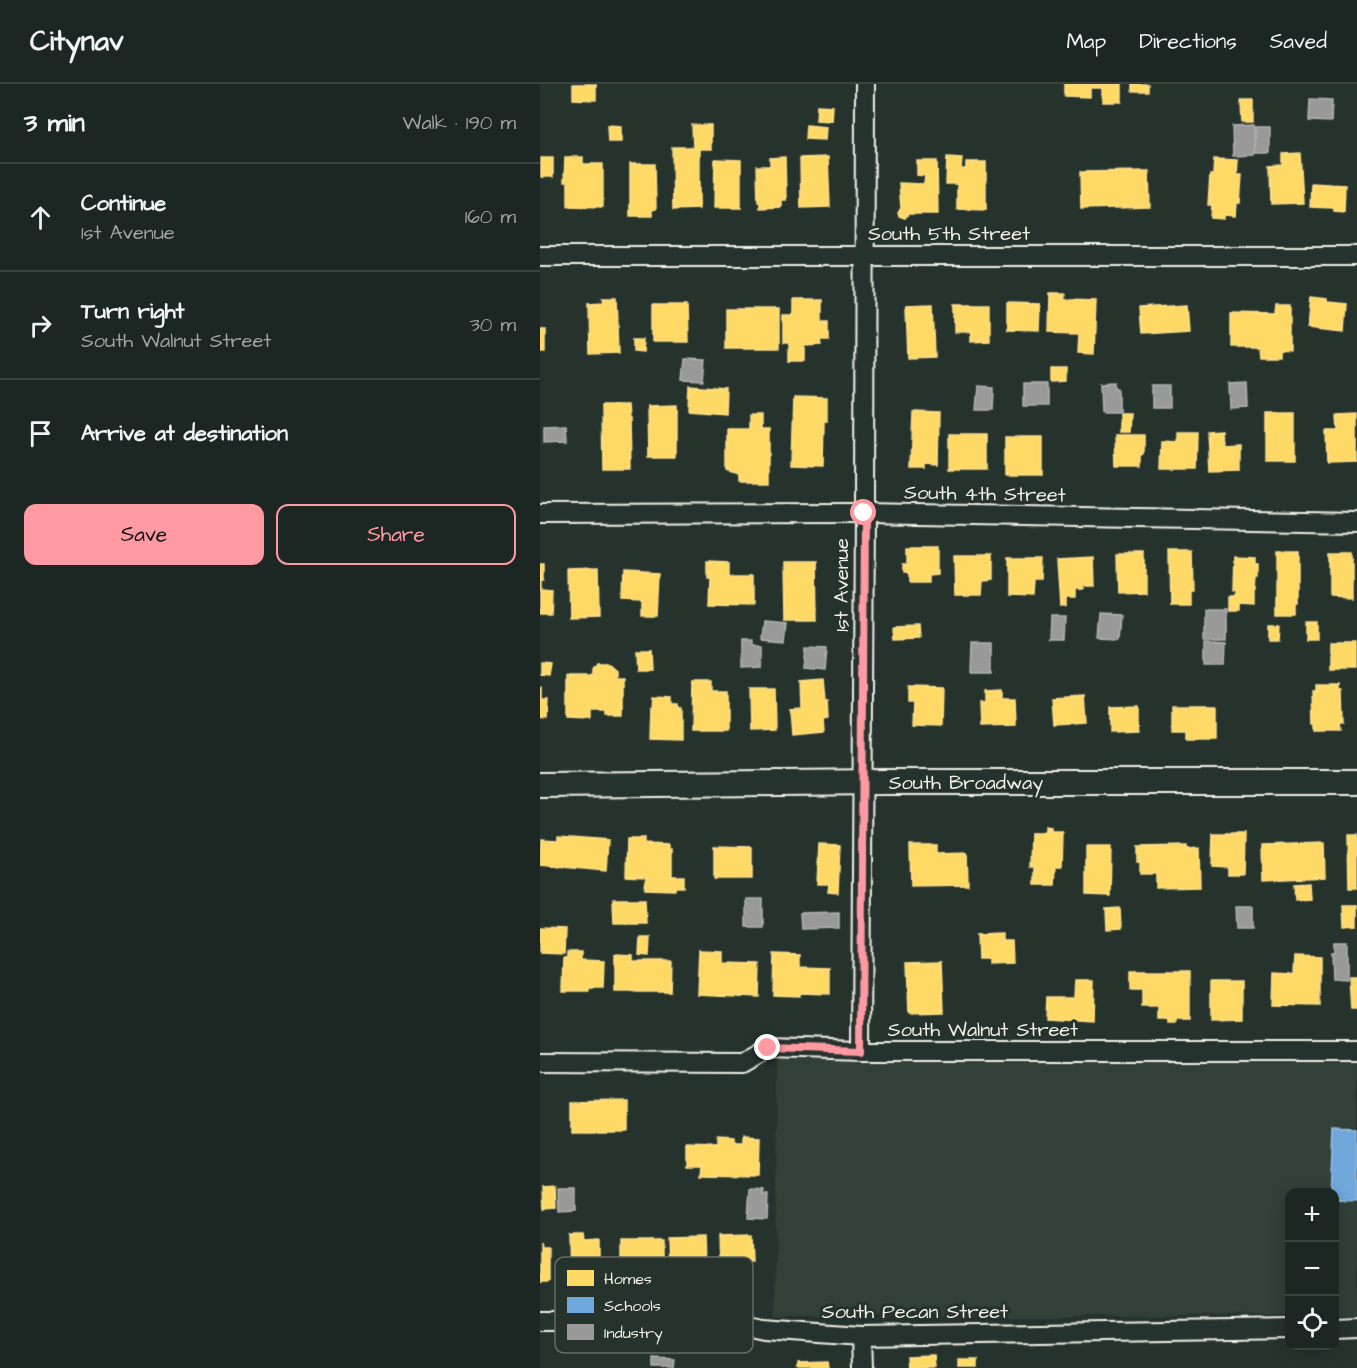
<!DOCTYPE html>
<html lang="en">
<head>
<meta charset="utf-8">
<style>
	:root { --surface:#1c2622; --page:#29322f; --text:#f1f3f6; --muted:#a0a5a5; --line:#3a4340; --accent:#ff9aa2 }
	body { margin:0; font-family:"Architects Daughter",sans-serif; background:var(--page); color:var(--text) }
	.controls { position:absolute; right:18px; bottom:18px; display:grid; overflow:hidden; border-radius:12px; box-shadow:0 3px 15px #0003 }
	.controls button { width:54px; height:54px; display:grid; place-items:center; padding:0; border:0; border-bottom:2px solid var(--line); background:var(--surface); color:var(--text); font:30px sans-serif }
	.stop { position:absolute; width:18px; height:18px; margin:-14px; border:4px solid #ff9aa2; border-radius:50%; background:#fff }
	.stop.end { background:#ff9aa2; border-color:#fff; box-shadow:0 2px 6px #0008 }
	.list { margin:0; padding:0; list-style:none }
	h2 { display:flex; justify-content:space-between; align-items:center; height:78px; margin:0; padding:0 24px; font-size:26px }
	h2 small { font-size:20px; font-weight:400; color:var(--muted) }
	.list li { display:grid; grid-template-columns:39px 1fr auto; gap:18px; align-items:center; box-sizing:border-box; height:108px; padding:0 24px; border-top:2px solid var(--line) }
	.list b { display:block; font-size:22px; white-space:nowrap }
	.list p { margin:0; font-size:20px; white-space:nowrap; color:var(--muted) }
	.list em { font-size:20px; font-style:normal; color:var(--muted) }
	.actions { display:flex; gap:12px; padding:18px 24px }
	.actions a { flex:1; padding:14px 0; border:2px solid var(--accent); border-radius:12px; text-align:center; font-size:21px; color:var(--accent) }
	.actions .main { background:var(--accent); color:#111 }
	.icon { flex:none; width:33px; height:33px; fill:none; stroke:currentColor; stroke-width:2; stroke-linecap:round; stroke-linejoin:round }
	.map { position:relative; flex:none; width:817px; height:1284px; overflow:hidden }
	header { display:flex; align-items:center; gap:36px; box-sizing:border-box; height:84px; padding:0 30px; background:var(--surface); border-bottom:2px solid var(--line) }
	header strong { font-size:28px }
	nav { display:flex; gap:33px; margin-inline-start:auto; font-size:21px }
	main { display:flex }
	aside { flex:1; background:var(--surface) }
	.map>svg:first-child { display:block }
</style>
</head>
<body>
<header>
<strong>Citynav</strong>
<nav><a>Map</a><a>Directions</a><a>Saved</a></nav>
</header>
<main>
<aside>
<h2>3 min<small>Walk · 190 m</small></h2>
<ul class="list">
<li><svg class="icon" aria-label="ahead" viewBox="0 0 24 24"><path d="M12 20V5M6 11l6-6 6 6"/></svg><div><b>Continue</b><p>1st Avenue</p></div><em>160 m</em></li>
<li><svg class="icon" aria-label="right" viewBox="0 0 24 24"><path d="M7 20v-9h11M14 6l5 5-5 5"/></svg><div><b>Turn right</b><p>South Walnut Street</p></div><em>30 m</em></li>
<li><svg class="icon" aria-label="arrive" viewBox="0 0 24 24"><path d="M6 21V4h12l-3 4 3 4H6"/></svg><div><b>Arrive at destination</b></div></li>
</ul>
<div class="actions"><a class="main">Save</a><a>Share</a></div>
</aside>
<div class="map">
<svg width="817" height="1284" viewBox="0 0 817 1284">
	<rect width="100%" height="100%" fill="#26332d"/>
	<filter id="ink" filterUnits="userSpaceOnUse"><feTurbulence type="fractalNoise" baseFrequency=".0167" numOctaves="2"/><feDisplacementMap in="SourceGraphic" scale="12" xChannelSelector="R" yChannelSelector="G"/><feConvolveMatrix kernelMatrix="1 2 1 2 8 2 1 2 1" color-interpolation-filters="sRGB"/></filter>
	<g filter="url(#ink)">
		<path fill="#333f39" d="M 237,975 L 817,976 L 817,1232 L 795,1232 L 794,1108 L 750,1108 L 749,1232 L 235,1232 Z"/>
		<g fill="#ffd966" stroke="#fce08d" stroke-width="1.5">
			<path d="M 33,0 L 56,0 L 56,16 L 33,15 Z"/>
			<path d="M 524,0 L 582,0 L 582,18 L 563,18 L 563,4 L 550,4 L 550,13 L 524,12 Z"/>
			<rect x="592" y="0" width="16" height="7"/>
			<path d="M 701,16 L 713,16 L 713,38 L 702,38 Z"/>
			<path d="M 277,21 L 293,22 L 292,37 L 276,36 Z"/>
			<path d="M 67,41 L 81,42 L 81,58 L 68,58 Z"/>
			<path d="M 152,41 L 171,41 L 171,65 L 159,65 L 159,125 L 133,126 L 132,63 L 153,63 Z"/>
			<path d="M 266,41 L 286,43 L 285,56 L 265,55 Z"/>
			<path d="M 760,69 L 763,119 L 731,120 L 730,82 L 743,81 L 743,70 Z"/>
			<path d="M 25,73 L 43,73 L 43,80 L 63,80 L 63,123 L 28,122 L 28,98 L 24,98 Z"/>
			<path d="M 245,73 L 246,116 L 241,116 L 241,123 L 220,124 L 220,118 L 218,118 L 217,82 L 230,82 L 230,74 Z"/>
			<path d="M 288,73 L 290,123 L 261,124 L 260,74 Z"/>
			<path d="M 407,73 L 422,74 L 421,85 L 426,85 L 426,78 L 446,78 L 446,126 L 417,125 L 417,100 L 406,100 Z"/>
			<rect x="1" y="74" width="12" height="19"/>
			<path d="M 175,75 L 201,76 L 201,124 L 174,124 Z"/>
			<path d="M 674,75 L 698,76 L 697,91 L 702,91 L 700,119 L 697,119 L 696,132 L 684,131 L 684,135 L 671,134 L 672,121 L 668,121 L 670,91 L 673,91 Z"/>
			<path d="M 377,77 L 397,77 L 398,130 L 368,130 L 365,134 L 359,132 L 358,129 L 361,124 L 359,99 L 384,100 L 385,92 L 377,91 Z"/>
			<path d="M 90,80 L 115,80 L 116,125 L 112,126 L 112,132 L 90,132 Z"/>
			<path d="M 609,87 L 610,123 L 541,125 L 540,88 Z"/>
			<path d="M 771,99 L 805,101 L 804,128 L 794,127 L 794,124 L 770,123 Z"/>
			<path d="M 510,209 L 525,209 L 524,215 L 556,216 L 554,270 L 538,269 L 539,249 L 509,248 Z"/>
			<path d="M 63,213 L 77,213 L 79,269 L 50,270 L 49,219 L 64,218 Z"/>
			<path d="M 771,213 L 787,215 L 787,218 L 807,220 L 805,247 L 768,243 Z"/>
			<path d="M 253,216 L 282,216 L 282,237 L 289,237 L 289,255 L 281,255 L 282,261 L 265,262 L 265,277 L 249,277 L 249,259 L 243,259 L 243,231 L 253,231 Z"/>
			<path d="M 467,219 L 500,220 L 499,247 L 467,246 Z"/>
			<path d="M 393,220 L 395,273 L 368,274 L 366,221 Z"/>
			<path d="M 415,220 L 449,220 L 449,256 L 431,257 L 431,248 L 415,248 Z"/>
			<path d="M 113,221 L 147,221 L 148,258 L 113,258 Z"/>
			<path d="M 647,221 L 649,247 L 601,250 L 599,224 Z"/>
			<path d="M 736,222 L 750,222 L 750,267 L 739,266 L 739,272 L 719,272 L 718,263 L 691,263 L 691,229 L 735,230 Z"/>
			<rect x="186" y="225" width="53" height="39"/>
			<rect x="0" y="245" width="5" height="23"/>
			<path d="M 94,254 L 104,254 L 103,268 L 94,267 Z"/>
			<path d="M 511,285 L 526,285 L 526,297 L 511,298 Z"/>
			<path d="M 150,302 L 186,305 L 185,329 L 149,326 Z"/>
			<path d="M 253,313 L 287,314 L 287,337 L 284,337 L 283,382 L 251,381 Z"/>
			<path d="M 61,321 L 87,321 L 88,335 L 89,335 L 90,385 L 62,385 Z"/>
			<path d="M 137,321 L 137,372 L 108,372 L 107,322 Z"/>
			<path d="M 373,328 L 399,329 L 398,381 L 386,380 L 386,385 L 371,385 Z"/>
			<path d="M 579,329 L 590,329 L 589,348 L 579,348 Z"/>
			<rect x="727" y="329" width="28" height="48"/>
			<path d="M 817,330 L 817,378 L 787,379 L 786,347 L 798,347 L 797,331 Z"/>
			<path d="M 209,331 L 221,331 L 221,345 L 229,345 L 229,397 L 199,397 L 199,391 L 187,387 L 187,345 L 209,345 Z"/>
			<path d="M 681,346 L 682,361 L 699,360 L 699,386 L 669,387 L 667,347 Z"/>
			<path d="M 638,348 L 658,348 L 657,385 L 621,385 L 622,357 L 638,358 Z"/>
			<rect x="409" y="350" width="38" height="35"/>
			<path d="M 575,351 L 604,351 L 604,370 L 602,370 L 602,382 L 576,382 Z"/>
			<rect x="465" y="353" width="38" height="38"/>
			<path d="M 367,462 L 398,462 L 398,489 L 389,490 L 389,498 L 367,498 L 367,489 L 362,489 L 362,480 L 367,480 Z"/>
			<path d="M 737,467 L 758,467 L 758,520 L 756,520 L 756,530 L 737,530 Z"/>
			<path d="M 629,468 L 652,468 L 653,506 L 649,506 L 649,520 L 630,520 Z"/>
			<path d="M 790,468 L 812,468 L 812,514 L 790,513 Z"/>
			<path d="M 577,470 L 604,470 L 604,507 L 578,508 Z"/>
			<path d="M 414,472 L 451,472 L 451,496 L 442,497 L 441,511 L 415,511 Z"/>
			<path d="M 693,472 L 715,473 L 715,480 L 718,480 L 718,494 L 716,494 L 715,508 L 714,509 L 714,522 L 699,521 L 699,527 L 688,527 L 688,513 L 695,513 L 695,508 L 692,508 Z"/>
			<path d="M 553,473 L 554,502 L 543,502 L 543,506 L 535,506 L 535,515 L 526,515 L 526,523 L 520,524 L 517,475 Z"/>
			<path d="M 467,474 L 503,474 L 502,498 L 494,498 L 493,514 L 467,513 Z"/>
			<path d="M 167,477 L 189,478 L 189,490 L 214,490 L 214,521 L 169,520 L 170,493 L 167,493 Z"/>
			<path d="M 243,478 L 276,478 L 277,536 L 244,536 Z"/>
			<path d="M 0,480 L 4,480 L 4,496 L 1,496 L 1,505 L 12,506 L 11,529 L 0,529 Z"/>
			<path d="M 58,486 L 59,533 L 29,534 L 28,487 Z"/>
			<path d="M 83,488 L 120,490 L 118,532 L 102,532 L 102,518 L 82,517 Z"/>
			<rect x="766" y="538" width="11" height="17"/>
			<path d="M 728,540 L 739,540 L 738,555 L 728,555 Z"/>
			<path d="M 378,542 L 379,554 L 355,555 L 354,543 Z"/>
			<rect x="788" y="559" width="27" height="27"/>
			<path d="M 95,565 L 109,565 L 110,585 L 96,585 Z"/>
			<path d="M 0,579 L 11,580 L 9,592 L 0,591 Z"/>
			<path d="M 57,579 L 68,579 L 75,585 L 75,592 L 83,592 L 83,632 L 67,632 L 67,628 L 52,628 L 52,637 L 28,636 L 28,592 L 53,592 L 53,585 Z"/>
			<path d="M 283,596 L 285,618 L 287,618 L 288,636 L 283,637 L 284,648 L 252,651 L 250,625 L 262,624 L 261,598 Z"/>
			<path d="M 152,598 L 171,598 L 171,607 L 186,607 L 186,647 L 151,647 Z"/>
			<path d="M 776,601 L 800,601 L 800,607 L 803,607 L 804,640 L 800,640 L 801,647 L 776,647 L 776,640 L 774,640 L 773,607 L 776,607 Z"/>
			<path d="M 0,603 L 2,604 L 2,616 L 9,616 L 8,636 L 0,635 Z"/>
			<path d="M 368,603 L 402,604 L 401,642 L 372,641 L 373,619 L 368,619 Z"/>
			<path d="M 209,605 L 234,605 L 235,646 L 210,647 Z"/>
			<path d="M 462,606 L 462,614 L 475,614 L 476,643 L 440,644 L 439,619 L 445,619 L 445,607 Z"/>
			<path d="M 114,612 L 132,613 L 132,620 L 138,620 L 138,624 L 141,624 L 141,656 L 110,655 L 111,623 L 113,623 Z"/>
			<path d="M 545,612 L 547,639 L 514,641 L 512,614 Z"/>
			<path d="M 632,621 L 677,621 L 677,655 L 646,655 L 646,646 L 632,646 Z"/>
			<path d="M 599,622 L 599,647 L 570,648 L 570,623 Z"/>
			<path d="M 505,743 L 511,744 L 511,748 L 523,748 L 522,782 L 516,782 L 515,801 L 495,801 L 495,783 L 490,783 L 491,749 L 505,749 Z"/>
			<path d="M 673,750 L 704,750 L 703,790 L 688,790 L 688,783 L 672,782 Z"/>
			<path d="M 808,751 L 817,751 L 817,804 L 809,804 Z"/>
			<path d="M 18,752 L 68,756 L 66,787 L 0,781 L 1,755 L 18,756 Z"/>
			<path d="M 87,755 L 104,755 L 104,760 L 129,761 L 129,765 L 132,765 L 132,792 L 144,792 L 144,803 L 135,803 L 135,806 L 105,805 L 106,793 L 86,792 Z"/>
			<path d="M 784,759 L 785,793 L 723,796 L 722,761 Z"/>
			<path d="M 279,760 L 300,761 L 298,809 L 288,808 L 289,800 L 277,800 Z"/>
			<path d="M 370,761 L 396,761 L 396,770 L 427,769 L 428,801 L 371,802 Z"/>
			<path d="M 174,762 L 212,763 L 212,795 L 174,795 Z"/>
			<path d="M 646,762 L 646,765 L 659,764 L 660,803 L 616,804 L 616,790 L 600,790 L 600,778 L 597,778 L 597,763 Z"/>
			<path d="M 546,763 L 571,763 L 570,812 L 546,811 Z"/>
			<path d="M 769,799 L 770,815 L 755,816 L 754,800 Z"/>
			<path d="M 73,815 L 105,815 L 106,839 L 74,839 Z"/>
			<path d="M 803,821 L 817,821 L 817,842 L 804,843 Z"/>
			<path d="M 580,824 L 581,845 L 567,846 L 566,825 Z"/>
			<path d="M 0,844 L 25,845 L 24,870 L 0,869 Z"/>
			<path d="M 462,849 L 462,857 L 472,857 L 473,879 L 448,880 L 448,875 L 438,875 L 437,850 Z"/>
			<path d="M 100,853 L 110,853 L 109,872 L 99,871 Z"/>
			<path d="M 159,866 L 182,867 L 182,879 L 220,880 L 219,913 L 157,910 Z"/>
			<path d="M 27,868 L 41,868 L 41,876 L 64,877 L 63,904 L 49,904 L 49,907 L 23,907 L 24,874 L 27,874 Z"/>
			<path d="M 75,870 L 93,871 L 93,877 L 131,877 L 130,908 L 75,908 Z"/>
			<path d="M 234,870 L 260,871 L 260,883 L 290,884 L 290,910 L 259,909 L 259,912 L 233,911 Z"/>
			<path d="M 755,872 L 780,873 L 780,922 L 733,921 L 734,889 L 754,890 Z"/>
			<path d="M 402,877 L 404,928 L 369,929 L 367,878 Z"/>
			<path d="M 590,887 L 650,887 L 650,937 L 637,937 L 637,941 L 630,941 L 630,937 L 619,937 L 619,924 L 602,924 L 602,906 L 590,906 Z"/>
			<path d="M 809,893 L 817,893 L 817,926 L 811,926 Z"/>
			<path d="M 535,896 L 554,896 L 553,937 L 505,934 L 506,913 L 534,913 Z"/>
			<path d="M 671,897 L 702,897 L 702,935 L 671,936 Z"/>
			<path d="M 84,1016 L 84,1046 L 32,1046 L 32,1017 Z"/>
			<path d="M 201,1053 L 219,1054 L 218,1091 L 161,1090 L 162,1081 L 147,1081 L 147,1063 L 176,1064 L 176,1056 L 191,1057 L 191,1061 L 201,1061 Z"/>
			<path d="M 15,1102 L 16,1124 L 4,1125 L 3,1103 Z"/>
			<path d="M 29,1151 L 43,1151 L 44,1157 L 59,1156 L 59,1200 L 49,1201 L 49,1204 L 40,1204 L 40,1200 L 30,1201 Z"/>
			<path d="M 211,1151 L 212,1178 L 179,1179 L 178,1152 Z"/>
			<path d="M 163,1153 L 164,1181 L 128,1182 L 127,1154 Z"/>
			<path d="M 81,1157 L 122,1157 L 122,1179 L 112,1179 L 112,1199 L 81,1199 Z"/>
			<path d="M 0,1158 L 1,1163 L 8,1163 L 8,1198 L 0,1198 Z"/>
			<path d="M 394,1271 L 395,1284 L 367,1284 L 366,1272 Z"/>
			<rect x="419" y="1276" width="19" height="8"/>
			<path d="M 287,1278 L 288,1284 L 258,1284 L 258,1279 Z"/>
		</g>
		<path fill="#6fa8dc" stroke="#97bee0" stroke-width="1.5" d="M 794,1045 L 817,1046 L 817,1117 L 794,1116 L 794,1108 L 791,1108 Z"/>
		<g fill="#999" stroke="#b4b3b1" stroke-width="1.5">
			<path d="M 770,15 L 792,16 L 791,38 L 769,37 Z"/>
			<path d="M 714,41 L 715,71 L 693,72 L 692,42 Z"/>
			<rect x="715" y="43" width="15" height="26"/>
			<path d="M 145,275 L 166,276 L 164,297 L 143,296 Z"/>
			<path d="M 576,298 L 576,304 L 579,304 L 579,328 L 562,328 L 561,299 Z"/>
			<path d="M 707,299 L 708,324 L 691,325 L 690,300 Z"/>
			<rect x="483" y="300" width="24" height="22"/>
			<path d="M 438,302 L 454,303 L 453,326 L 436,326 Z"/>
			<rect x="612" y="302" width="18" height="22"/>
			<path d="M 26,341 L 27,357 L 4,358 L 4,342 Z"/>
			<rect x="664" y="525" width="22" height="30"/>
			<path d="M 561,530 L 582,531 L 580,555 L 559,554 Z"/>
			<path d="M 510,534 L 525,534 L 524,556 L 509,556 Z"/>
			<path d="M 222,537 L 248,539 L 246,556 L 220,554 Z"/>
			<path d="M 201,557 L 211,557 L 211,561 L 222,561 L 222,583 L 201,584 Z"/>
			<path d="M 666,557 L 686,558 L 685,581 L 666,581 Z"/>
			<path d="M 432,559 L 454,559 L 454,588 L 431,588 Z"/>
			<path d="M 268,562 L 287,563 L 285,586 L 266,584 Z"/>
			<rect x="206" y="815" width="17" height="28"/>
			<path d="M 696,822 L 713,822 L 713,844 L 697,844 Z"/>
			<path d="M 299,828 L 299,844 L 261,845 L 260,829 Z"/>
			<path d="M 794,858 L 807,858 L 807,896 L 792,895 L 791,868 L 794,868 Z"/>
			<path d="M 18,1104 L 36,1104 L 36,1127 L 19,1128 Z"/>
			<path d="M 210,1105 L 224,1106 L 223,1111 L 228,1111 L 227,1135 L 208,1134 Z"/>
			<path d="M 114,1275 L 135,1276 L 134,1284 L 114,1284 Z"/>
		</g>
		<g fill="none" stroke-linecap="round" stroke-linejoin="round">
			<defs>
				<g id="street">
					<path d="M 0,172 L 817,172"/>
					<path d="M 0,430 L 324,429 L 817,438"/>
					<path d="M 321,967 L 324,429 L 325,0"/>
					<path d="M 0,978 L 202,979 L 228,964 L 321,967 L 817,967"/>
					<path d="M 0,1237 L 185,1237 L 224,1245 L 321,1252 L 750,1245"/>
					<path d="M 794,1245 L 817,1244"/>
					<path d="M 321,1252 L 322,1284"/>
				</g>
				<path id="secondary" d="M 0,701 L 345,698 L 817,698"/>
			</defs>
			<use href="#street" stroke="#f4f1e8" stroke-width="22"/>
			<use href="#secondary" stroke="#f4f1e8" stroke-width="28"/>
			<use href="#street" stroke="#26332d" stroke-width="18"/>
			<use href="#secondary" stroke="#26332d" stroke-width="24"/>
		</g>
	</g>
	<g fill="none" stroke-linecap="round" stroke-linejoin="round" filter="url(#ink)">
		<path stroke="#ff9aa2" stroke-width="8" d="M 228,964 L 321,967 L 324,429"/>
	</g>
	<g text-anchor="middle" stroke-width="6" stroke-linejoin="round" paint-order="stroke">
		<g font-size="20" fill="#f4f1e8" stroke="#26332d">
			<text x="409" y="156">South 5th Street</text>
			<text transform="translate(445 409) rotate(1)" y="7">South 4th Street</text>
			<text transform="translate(301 501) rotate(-90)" y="7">1st Avenue</text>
			<text x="426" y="705">South Broadway</text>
			<text x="443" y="952">South Walnut Street</text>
			<text x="375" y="1234">South Pecan Street</text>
		</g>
	</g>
	<rect x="15" y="1173" width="198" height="96" rx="9" fill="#26332d" stroke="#646c65" stroke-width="1.5"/>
	<rect x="27" y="1186" width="27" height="16" fill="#ffd966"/>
	<rect x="27" y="1213" width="27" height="16" fill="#6fa8dc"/>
	<rect x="27" y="1240" width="27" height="16" fill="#999"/>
	<g font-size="16" fill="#f4f1e8">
		<text x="64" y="1200">Homes</text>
		<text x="64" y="1227">Schools</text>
		<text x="64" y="1254">Industry</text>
	</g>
</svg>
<div class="controls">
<button>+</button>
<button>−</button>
<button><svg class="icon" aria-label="locate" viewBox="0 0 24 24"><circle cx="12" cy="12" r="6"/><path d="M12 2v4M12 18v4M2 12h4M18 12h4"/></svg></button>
</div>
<div class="stop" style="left:324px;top:429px"></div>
<div class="stop end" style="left:228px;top:964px"></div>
</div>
</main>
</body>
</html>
